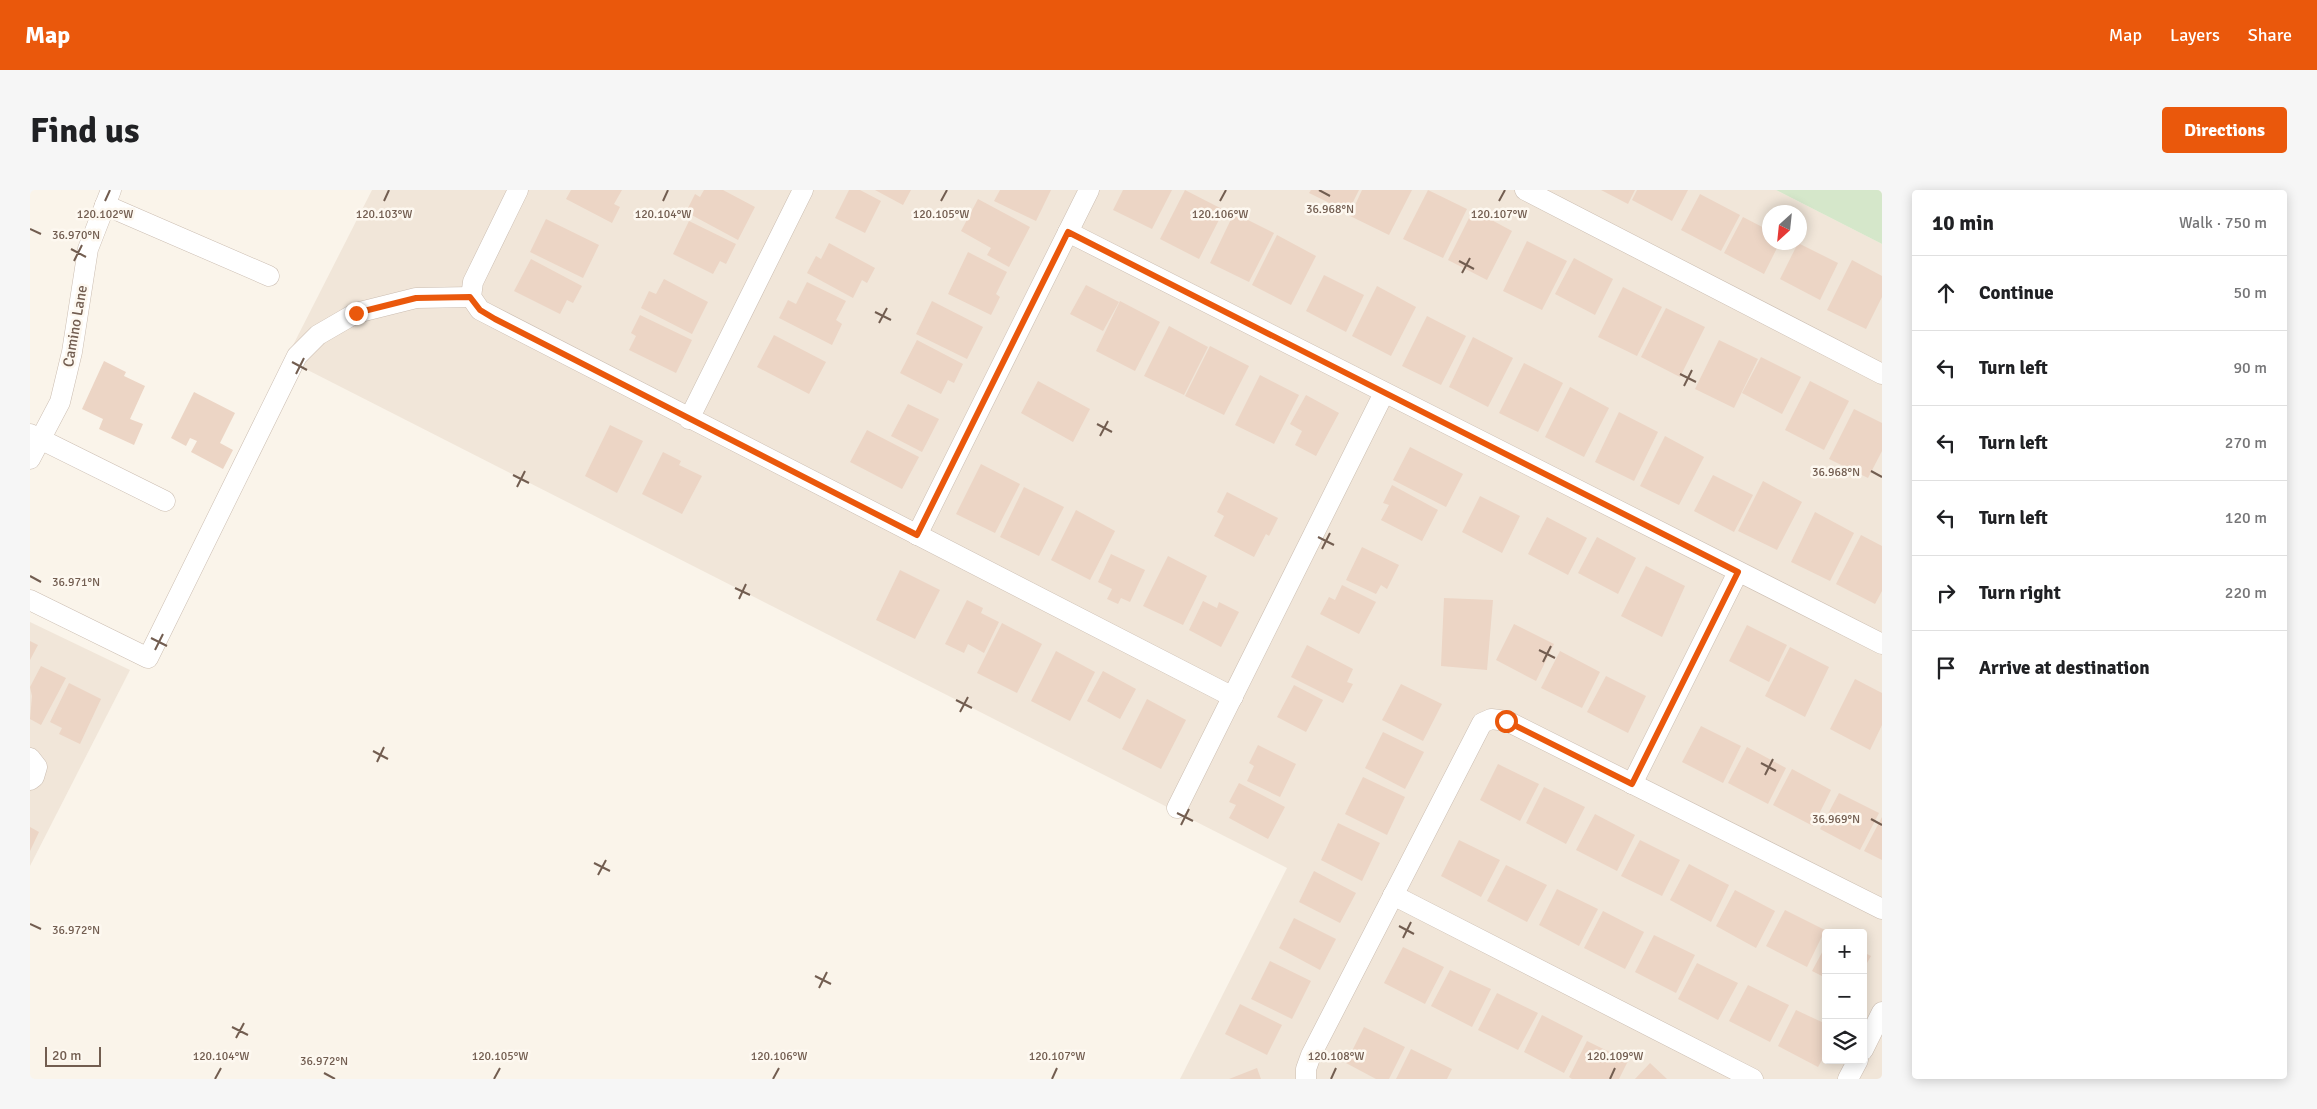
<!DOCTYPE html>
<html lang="en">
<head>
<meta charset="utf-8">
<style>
	:root { --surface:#fff; --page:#f6f6f6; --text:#202124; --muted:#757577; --line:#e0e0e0; --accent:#ea580c }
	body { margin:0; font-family:Signika,sans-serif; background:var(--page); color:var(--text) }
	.controls { position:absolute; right:15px; bottom:15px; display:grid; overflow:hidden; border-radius:5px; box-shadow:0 2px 12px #0003 }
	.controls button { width:45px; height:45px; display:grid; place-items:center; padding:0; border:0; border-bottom:1px solid var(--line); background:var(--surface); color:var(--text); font:25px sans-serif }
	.compass { position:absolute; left:1732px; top:15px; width:45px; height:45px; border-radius:50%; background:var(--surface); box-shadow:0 2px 12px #0003; rotate:207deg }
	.scale { position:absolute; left:15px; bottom:12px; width:56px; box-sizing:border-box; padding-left:5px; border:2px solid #725d50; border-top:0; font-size:14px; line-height:18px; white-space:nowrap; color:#725d50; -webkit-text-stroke:4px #fdf8f0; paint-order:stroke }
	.stop { position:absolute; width:15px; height:15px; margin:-11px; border:4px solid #ea580c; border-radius:50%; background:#fff }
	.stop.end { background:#ea580c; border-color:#fff; box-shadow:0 1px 5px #0008 }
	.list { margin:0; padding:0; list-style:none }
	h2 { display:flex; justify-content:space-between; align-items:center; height:65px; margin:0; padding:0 20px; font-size:21px }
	h2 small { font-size:16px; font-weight:400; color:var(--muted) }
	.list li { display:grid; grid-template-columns:32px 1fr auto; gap:15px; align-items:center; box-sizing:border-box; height:75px; padding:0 20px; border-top:1px solid var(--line) }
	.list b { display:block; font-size:19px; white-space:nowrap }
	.list em { font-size:16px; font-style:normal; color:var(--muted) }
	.icon { flex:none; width:28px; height:28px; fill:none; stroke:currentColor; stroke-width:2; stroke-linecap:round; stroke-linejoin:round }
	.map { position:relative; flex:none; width:1852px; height:889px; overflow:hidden; border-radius:5px }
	header { display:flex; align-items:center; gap:30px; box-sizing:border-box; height:70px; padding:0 25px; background:var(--accent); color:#fff }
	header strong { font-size:24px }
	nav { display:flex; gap:28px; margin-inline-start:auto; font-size:18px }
	.intro { display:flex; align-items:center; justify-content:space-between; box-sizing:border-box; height:120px; padding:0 30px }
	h1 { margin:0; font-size:35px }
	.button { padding:12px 22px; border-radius:5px; background:var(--accent); color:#fff; font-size:18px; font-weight:700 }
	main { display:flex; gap:30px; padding:0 30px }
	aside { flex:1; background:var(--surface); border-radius:5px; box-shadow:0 2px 12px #0003 }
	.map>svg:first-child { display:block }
</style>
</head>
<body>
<header>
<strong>Map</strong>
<nav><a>Map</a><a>Layers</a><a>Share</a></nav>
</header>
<div class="intro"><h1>Find us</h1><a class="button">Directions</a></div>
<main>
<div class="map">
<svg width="1852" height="889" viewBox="0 0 1852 889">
	<rect width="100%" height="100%" fill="#faf4ea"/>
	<g fill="#f1e6d9" fill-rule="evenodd">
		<path d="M 342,0 L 1746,0 L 1852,54 L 1852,889 L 1150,889 L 1257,678 L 256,169 ZM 1740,22 L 1770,22 L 1770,52 L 1740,52 ZM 1796,743 L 1833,743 L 1833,870 L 1796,870 Z"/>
		<path d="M 0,432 L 100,480 L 0,676 Z"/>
	</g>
	<path fill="#d5e7ca" d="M 1746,0 L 1852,0 L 1852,54 Z"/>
	<g fill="#ecd5c5">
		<path d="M 541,0 L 592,0 L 584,14 L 590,17 L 582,33 L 536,9 Z"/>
		<path d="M 674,0 L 693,0 L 725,17 L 708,50 L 656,22 L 665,4 L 670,7 Z"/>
		<path d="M 819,0 L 830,0 L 851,11 L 835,43 L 805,28 Z"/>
		<path d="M 845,0 L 881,0 L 873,15 Z"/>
		<path d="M 970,0 L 1021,0 L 1006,31 L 964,11 Z"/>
		<path d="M 1093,0 L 1142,0 L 1122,39 L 1083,20 Z"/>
		<path d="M 1155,0 L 1194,20 L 1169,69 L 1130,49 Z"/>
		<path d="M 1281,0 L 1329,0 L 1318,22 L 1279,3 Z"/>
		<path d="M 1332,0 L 1382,0 L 1359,45 L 1320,26 Z"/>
		<path d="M 1398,0 L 1437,19 L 1413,68 L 1373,49 Z"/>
		<path d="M 1571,0 L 1605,0 L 1598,14 Z"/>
		<path d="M 1607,0 L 1658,0 L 1642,31 L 1602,10 Z"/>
		<path d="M 1670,4 L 1710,25 L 1691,61 L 1651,40 Z"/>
		<path d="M 948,9 L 1000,37 L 979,77 L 957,65 L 961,58 L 931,41 Z"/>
		<path d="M 1443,20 L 1482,41 L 1457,90 L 1418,70 Z"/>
		<path d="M 1204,23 L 1244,43 L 1219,92 L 1180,73 Z"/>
		<path d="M 1713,27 L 1740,41 L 1740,52 L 1750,52 L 1734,84 L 1694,63 Z"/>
		<path d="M 516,29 L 569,55 L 553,88 L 500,62 Z"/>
		<path d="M 659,31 L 706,54 L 696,74 L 690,71 L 683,84 L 643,64 Z"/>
		<path d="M 1247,45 L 1286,66 L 1261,115 L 1222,95 Z"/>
		<path d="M 1497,51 L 1537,71 L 1512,120 L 1473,101 Z"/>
		<path d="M 799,53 L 845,78 L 837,93 L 832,90 L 823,108 L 777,83 L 786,66 L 791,69 Z"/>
		<path d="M 1768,53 L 1808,73 L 1790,110 L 1750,89 Z"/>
		<path d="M 938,62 L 977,82 L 966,104 L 970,107 L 961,125 L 918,104 Z"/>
		<path d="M 1544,68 L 1583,89 L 1565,125 L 1525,104 Z"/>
		<path d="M 501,69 L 552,96 L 543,113 L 537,110 L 530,124 L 484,101 Z"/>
		<path d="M 1822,70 L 1852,86 L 1852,107 L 1836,139 L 1797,120 Z"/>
		<path d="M 1294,85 L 1334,105 L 1316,142 L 1276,121 Z"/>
		<path d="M 634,89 L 678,112 L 662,144 L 611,118 L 619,101 L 626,104 Z"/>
		<path d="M 777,92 L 816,111 L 806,130 L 812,134 L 802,155 L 749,128 L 758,110 L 766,114 Z"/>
		<path d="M 1056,95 L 1089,112 L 1073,141 L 1040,124 Z"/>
		<path d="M 1347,96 L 1386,117 L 1361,166 L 1322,146 Z"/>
		<path d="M 1593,97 L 1632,117 L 1607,166 L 1568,147 Z"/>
		<path d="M 902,111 L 953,137 L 937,169 L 886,144 Z"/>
		<path d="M 1090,111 L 1130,132 L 1105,181 L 1066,161 Z"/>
		<path d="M 1636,118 L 1675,137 L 1650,187 L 1611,167 Z"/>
		<path d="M 610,125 L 662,150 L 646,183 L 599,160 L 606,146 L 601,143 Z"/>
		<path d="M 1397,126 L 1436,146 L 1411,195 L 1372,176 Z"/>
		<path d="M 1139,136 L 1178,157 L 1154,205 L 1114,186 Z"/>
		<path d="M 744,145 L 796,172 L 779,204 L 727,177 Z"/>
		<path d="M 1443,147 L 1483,168 L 1458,217 L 1419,197 Z"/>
		<path d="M 887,150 L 933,174 L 924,193 L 918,190 L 911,204 L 870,183 Z"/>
		<path d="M 1689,150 L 1728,169 L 1704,218 L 1665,199 Z"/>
		<path d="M 1180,156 L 1219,176 L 1194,225 L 1155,206 Z"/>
		<path d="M 1731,167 L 1771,187 L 1752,224 L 1712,203 Z"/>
		<path d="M 74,171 L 96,182 L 94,186 L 115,196 L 100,229 L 113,234 L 104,255 L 69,239 L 73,229 L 52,219 Z"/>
		<path d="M 1494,173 L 1533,193 L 1508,242 L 1469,223 Z"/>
		<path d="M 1230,185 L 1269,205 L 1244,254 L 1205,235 Z"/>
		<path d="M 1008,191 L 1060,219 L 1043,252 L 991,223 Z"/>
		<path d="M 1780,191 L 1819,211 L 1794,260 L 1755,240 Z"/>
		<path d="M 1540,197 L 1579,218 L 1554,267 L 1515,247 Z"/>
		<path d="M 164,202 L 205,223 L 190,253 L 203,260 L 193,279 L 161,262 L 167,251 L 160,248 L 156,256 L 141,248 Z"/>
		<path d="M 1276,205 L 1309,223 L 1286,266 L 1265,255 L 1272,241 L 1260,234 Z"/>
		<path d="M 878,214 L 909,229 L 892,262 L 861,246 Z"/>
		<path d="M 1824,219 L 1852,233 L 1852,261 L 1838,288 L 1799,269 Z"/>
		<path d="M 1589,222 L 1628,242 L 1604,291 L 1565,272 Z"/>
		<path d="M 580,235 L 613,251 L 587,303 L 555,286 Z"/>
		<path d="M 837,240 L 889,267 L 872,299 L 820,272 Z"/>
		<path d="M 1635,246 L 1674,267 L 1649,315 L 1610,296 Z"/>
		<path d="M 1380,257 L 1433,284 L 1416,317 L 1363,290 Z"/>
		<path d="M 633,262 L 651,271 L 649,275 L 672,286 L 652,324 L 612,304 Z"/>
		<path d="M 951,274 L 990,294 L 965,343 L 926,324 Z"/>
		<path d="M 1683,285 L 1723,305 L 1704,342 L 1664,321 Z"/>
		<path d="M 1733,291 L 1772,312 L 1747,360 L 1708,341 Z"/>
		<path d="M 1362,295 L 1408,320 L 1392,351 L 1351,330 L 1359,315 L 1353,313 Z"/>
		<path d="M 994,297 L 1034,317 L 1009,366 L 970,347 Z"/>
		<path d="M 1197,302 L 1248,328 L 1239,346 L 1236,344 L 1224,367 L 1184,346 L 1194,326 L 1187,322 Z"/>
		<path d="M 1450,306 L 1490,326 L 1472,363 L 1432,342 Z"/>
		<path d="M 1046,320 L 1085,341 L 1060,390 L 1021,370 Z"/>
		<path d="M 1785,322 L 1824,343 L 1800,391 L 1761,372 Z"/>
		<path d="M 1517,327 L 1557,348 L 1538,385 L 1498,364 Z"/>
		<path d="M 1831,345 L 1852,356 L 1852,401 L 1845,414 L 1806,394 Z"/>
		<path d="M 1567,347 L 1606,368 L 1588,404 L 1548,383 Z"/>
		<path d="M 1332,357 L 1369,375 L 1357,399 L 1351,395 L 1346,404 L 1316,390 Z"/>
		<path d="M 1081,364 L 1115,380 L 1100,412 L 1091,408 L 1088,414 L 1077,409 L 1082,399 L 1068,392 Z"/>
		<path d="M 1138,366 L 1177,386 L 1153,435 L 1113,416 Z"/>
		<path d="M 1616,376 L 1655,396 L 1632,447 L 1591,426 Z"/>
		<path d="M 870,380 L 910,400 L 885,449 L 846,430 Z"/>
		<path d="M 1312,395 L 1346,412 L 1329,444 L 1290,424 L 1299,407 L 1305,410 Z"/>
		<path d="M 1414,408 L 1463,410 L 1457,480 L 1411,476 Z"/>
		<path d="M 937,410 L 953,418 L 951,423 L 969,432 L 954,463 L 938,454 L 934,463 L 915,454 Z"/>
		<path d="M 1173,411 L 1187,418 L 1189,412 L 1209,422 L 1191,457 L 1159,440 Z"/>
		<path d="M 972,433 L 1012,454 L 987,503 L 947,483 Z"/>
		<path d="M 1484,434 L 1524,454 L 1506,491 L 1466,470 Z"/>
		<path d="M 1717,435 L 1757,455 L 1739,492 L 1699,471 Z"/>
		<path d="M 0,451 L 8,455 L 0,470 Z"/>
		<path d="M 1277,455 L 1323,479 L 1317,492 L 1323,494 L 1313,513 L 1261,487 Z"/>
		<path d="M 1760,457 L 1799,477 L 1775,527 L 1735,506 Z"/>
		<path d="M 1026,461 L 1065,482 L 1040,531 L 1001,511 Z"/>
		<path d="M 1530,461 L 1570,482 L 1552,518 L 1511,498 Z"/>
		<path d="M 11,476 L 36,488 L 11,535 L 0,529 L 2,506 L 0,497 Z"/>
		<path d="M 1073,481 L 1106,499 L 1090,529 L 1057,511 Z"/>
		<path d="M 1576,486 L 1616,506 L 1598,543 L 1557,522 Z"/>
		<path d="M 1825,489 L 1852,503 L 1852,535 L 1840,560 L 1800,539 Z"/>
		<path d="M 39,493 L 71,509 L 50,554 L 29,544 L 32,538 L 20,532 Z"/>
		<path d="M 1371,494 L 1412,514 L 1393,551 L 1352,530 Z"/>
		<path d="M 1264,495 L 1293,510 L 1276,542 L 1247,527 Z"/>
		<path d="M 1117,509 L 1156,530 L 1131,579 L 1092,559 Z"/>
		<path d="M 1671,536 L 1711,556 L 1693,593 L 1652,572 Z"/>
		<path d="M 1353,542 L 1394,562 L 1375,599 L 1335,578 Z"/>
		<path d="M 1228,555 L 1266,574 L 1250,607 L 1217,591 L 1224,576 L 1219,573 Z"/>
		<path d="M 1717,557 L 1756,578 L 1738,614 L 1698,593 Z"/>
		<path d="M 1468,574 L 1509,594 L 1490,631 L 1450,610 Z"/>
		<path d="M 1762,579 L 1801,600 L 1783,636 L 1743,615 Z"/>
		<path d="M 1333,587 L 1375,607 L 1357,645 L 1315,624 Z"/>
		<path d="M 1209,593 L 1255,617 L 1238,649 L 1199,628 L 1206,615 L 1199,612 Z"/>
		<path d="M 1514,597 L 1555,617 L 1536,654 L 1496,633 Z"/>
		<path d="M 1809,603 L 1849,623 L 1830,660 L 1790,639 Z"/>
		<path d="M 1565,624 L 1605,645 L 1587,681 L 1546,660 Z"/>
		<path d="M 1852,627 L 1852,670 L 1834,661 Z"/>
		<path d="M 1308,633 L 1350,653 L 1332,691 L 1291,670 Z"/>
		<path d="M 0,637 L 9,642 L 0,661 Z"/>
		<path d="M 1429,650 L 1470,670 L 1451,707 L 1411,686 Z"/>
		<path d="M 1610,650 L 1650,670 L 1632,706 L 1591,686 Z"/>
		<path d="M 1659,674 L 1699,695 L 1681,732 L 1640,710 Z"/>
		<path d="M 1476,675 L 1517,695 L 1497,732 L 1457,711 Z"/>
		<path d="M 1284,681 L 1326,703 L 1310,733 L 1269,712 Z"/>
		<path d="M 1527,699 L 1568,719 L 1549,756 L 1509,735 Z"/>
		<path d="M 1705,700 L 1745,721 L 1726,758 L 1686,736 Z"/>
		<path d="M 1755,720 L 1795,740 L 1777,777 L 1736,756 Z"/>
		<path d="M 1573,721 L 1614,742 L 1595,779 L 1554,758 Z"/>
		<path d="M 1264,728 L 1306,749 L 1290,780 L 1249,758 Z"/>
		<path d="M 1624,745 L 1665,765 L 1646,803 L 1605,782 Z"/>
		<path d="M 1796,755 L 1796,788 L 1782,781 Z"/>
		<path d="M 1373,757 L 1414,777 L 1395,814 L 1354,793 Z"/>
		<path d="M 1833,762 L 1841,766 L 1833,780 Z"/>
		<path d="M 1240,771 L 1281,791 L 1262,829 L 1221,809 Z"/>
		<path d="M 1667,773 L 1708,793 L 1688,830 L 1648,809 Z"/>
		<path d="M 1420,780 L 1461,799 L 1442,837 L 1401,816 Z"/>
		<path d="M 1718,795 L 1759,815 L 1740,852 L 1699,831 Z"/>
		<path d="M 1467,803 L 1508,823 L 1488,860 L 1448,840 Z"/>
		<path d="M 1210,814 L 1252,835 L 1237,865 L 1195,844 Z"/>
		<path d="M 1766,820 L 1796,834 L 1796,863 L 1788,877 L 1748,856 Z"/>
		<path d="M 1512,825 L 1553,846 L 1534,883 L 1494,862 Z"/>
		<path d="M 1334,837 L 1375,857 L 1359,889 L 1346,889 L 1316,873 Z"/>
		<path d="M 1557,851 L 1598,871 L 1589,889 L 1542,889 L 1539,887 Z"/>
		<path d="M 1381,859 L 1422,879 L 1417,889 L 1366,889 Z"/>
		<path d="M 1620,873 L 1637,889 L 1605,889 Z"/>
		<path d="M 1227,878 L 1231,889 L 1199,889 Z"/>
	</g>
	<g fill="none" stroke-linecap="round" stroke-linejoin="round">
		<defs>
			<g id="minor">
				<path d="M 488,0 L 443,92 L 441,107 L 450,120 L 1203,507"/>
				<path d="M 1495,0 L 1852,184"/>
				<path d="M 75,15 L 239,86"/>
				<path d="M 1038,42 L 1852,454"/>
				<path d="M 659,229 L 773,0"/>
				<path d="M 0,244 L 135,311"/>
				<path d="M 0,269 L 30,212 L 42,162 L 58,59 L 81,0"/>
				<path d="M 887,345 L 1059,0"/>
				<path d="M 0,410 L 118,468 L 267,166 L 288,145 L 326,123 L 386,108 L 441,107"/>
				<path d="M 0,568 L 7,577 L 4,587 L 0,590"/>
				<path d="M 1602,594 L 1708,382"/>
				<path d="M 1147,618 L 1354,203"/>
				<path d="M 1363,705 L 1723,889"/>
				<path d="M 1833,860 L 1852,822"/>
				<path d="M 1276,889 L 1276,879 L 1281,865 L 1452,533 L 1461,529 L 1477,531 L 1852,719"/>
				<path d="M 1818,889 L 1828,870"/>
			</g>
		</defs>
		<use href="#minor" stroke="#cbbdb1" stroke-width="21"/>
		<use href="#minor" stroke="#fff" stroke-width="20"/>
	</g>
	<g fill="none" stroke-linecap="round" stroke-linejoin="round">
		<path stroke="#ea580c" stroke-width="6" d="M 326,123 L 386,108 L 440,107 L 450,120 L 465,129 L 887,345 L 1038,42 L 1708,382 L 1602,594 L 1476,531"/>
	</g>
	<path fill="none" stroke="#725d50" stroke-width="2" d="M 1289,0 L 1300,6M 75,11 L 80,0M 354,11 L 359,0M 633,11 L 638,0M 911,11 L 917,0M 1190,11 L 1196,0M 1469,11 L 1475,0M 0,39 L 11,44M 41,59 L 56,67M 44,71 L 52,55M 1429,71 L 1444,79M 1432,83 L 1440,68M 845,122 L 861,130M 849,133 L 857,118M 262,172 L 277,180M 266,184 L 274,168M 1650,184 L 1666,192M 1654,196 L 1662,180M 1067,234 L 1082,242M 1070,246 L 1078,231M 1841,281 L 1852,287M 483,285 L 499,293M 487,297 L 495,281M 1288,347 L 1304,355M 1292,359 L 1300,343M 0,386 L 11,392M 705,398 L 720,405M 709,409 L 716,394M 121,448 L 137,456M 125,460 L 133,444M 1509,460 L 1525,468M 1513,472 L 1521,456M 926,510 L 942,518M 930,522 L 938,507M 343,561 L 358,569M 347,572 L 354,557M 1731,573 L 1746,581M 1735,585 L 1743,569M 1147,623 L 1163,631M 1841,629 L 1852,635M 1151,635 L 1159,619M 564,673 L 580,681M 568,685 L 576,670M 0,734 L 11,739M 1369,736 L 1384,744M 1373,748 L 1381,732M 785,786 L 801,794M 789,798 L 797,782M 202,837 L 218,845M 206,848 L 214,833M 294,883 L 305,889M 185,889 L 191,878M 464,889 L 470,878M 743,889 L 749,878M 1022,889 L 1027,878M 1301,889 L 1306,878M 1580,889 L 1585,878"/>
	<g text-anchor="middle" stroke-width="5" stroke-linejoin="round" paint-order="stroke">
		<g font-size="15" fill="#725d50" stroke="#fdf8f0">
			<text transform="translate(45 136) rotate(-80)" y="5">Camino Lane</text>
		</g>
	</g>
	<g font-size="12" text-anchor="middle" fill="#725d50" stroke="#fdf8f0" stroke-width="5" stroke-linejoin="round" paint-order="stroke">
		<text x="1300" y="23">36.968°N</text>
		<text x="75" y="28">120.102°W</text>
		<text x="354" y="28">120.103°W</text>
		<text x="633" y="28">120.104°W</text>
		<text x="911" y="28">120.105°W</text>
		<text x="1190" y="28">120.106°W</text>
		<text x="1469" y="28">120.107°W</text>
		<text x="46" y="49">36.970°N</text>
		<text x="1806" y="286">36.968°N</text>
		<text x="46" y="396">36.971°N</text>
		<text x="1806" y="633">36.969°N</text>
		<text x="46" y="744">36.972°N</text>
		<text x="191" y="870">120.104°W</text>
		<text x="470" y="870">120.105°W</text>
		<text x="749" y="870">120.106°W</text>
		<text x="1027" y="870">120.107°W</text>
		<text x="1306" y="870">120.108°W</text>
		<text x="1585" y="870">120.109°W</text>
		<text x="294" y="875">36.972°N</text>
	</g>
</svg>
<div class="controls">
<button>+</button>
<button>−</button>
<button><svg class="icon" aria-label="layers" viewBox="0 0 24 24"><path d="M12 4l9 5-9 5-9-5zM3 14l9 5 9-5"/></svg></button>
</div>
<svg class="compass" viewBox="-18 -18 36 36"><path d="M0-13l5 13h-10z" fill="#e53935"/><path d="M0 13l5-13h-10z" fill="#757577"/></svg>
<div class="scale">20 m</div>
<div class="stop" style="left:1476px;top:531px"></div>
<div class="stop end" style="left:326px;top:123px"></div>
</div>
<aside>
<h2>10 min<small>Walk · 750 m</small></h2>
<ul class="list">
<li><svg class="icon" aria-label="ahead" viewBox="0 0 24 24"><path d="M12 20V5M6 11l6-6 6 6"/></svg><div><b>Continue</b></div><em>50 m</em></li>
<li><svg class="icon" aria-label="left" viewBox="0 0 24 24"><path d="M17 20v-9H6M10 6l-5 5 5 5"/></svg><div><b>Turn left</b></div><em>90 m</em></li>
<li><svg class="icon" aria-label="left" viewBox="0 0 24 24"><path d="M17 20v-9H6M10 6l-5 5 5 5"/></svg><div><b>Turn left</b></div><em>270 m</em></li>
<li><svg class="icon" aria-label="left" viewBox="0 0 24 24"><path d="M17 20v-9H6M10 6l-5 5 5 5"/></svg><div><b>Turn left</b></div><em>120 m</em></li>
<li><svg class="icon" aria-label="right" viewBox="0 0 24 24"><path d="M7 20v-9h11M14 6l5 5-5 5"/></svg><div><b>Turn right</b></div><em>220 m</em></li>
<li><svg class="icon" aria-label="arrive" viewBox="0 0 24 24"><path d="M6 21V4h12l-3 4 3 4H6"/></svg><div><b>Arrive at destination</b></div></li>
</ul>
</aside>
</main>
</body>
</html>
